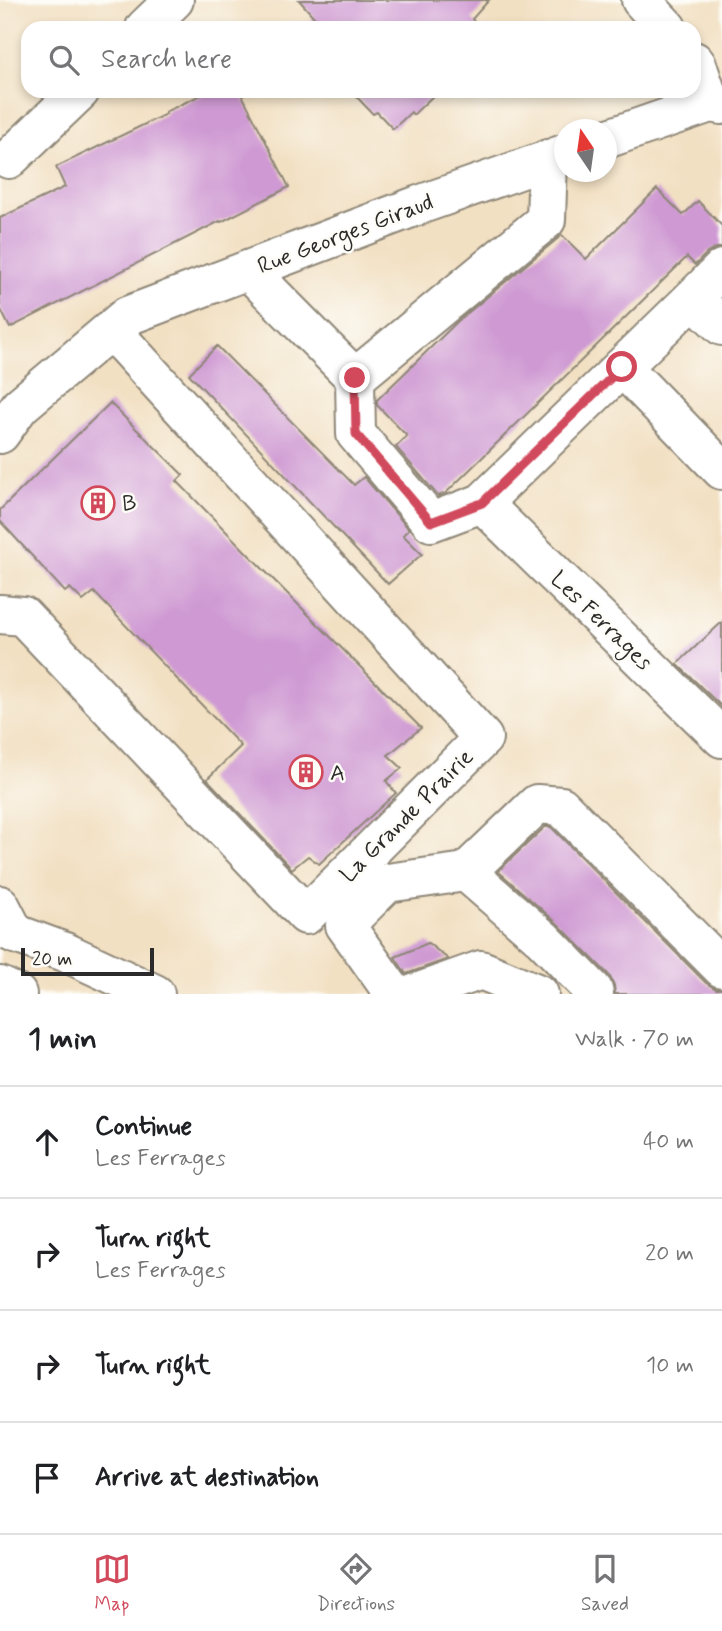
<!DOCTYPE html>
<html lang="en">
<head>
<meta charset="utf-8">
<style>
	:root { --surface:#fff; --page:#f2f2f2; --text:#202124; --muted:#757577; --line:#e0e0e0; --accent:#d1495b }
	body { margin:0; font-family:Mynerve,sans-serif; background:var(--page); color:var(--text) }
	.compass { position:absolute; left:554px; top:119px; width:63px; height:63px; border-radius:50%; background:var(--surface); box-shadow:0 4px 10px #0003; rotate:347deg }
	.scale { position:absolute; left:21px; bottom:18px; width:133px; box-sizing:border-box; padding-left:7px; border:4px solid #2b2b2b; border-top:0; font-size:19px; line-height:24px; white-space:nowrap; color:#2b2b2b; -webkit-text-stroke:5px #fdfcf7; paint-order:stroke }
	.stop { position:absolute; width:21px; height:21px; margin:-16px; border:5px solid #d1495b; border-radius:50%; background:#fff }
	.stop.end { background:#d1495b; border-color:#fff; box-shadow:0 2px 7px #0008 }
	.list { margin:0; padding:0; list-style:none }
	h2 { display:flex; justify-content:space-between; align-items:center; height:91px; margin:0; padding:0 28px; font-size:30px }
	h2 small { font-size:23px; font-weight:400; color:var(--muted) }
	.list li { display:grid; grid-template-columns:46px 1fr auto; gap:21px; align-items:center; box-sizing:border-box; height:112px; padding:0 28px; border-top:2px solid var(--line) }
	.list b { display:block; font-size:26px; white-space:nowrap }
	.list p { margin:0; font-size:23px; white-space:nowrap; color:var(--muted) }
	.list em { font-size:23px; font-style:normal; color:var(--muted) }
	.icon { flex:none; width:38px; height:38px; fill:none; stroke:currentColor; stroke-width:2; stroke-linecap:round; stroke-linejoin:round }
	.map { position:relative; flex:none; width:722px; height:994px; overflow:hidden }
	.search { position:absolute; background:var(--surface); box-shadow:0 4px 10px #0003; left:21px; right:21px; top:21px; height:77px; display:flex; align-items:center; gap:18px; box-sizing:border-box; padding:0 24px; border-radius:21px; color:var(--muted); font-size:26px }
	.sheet { height:539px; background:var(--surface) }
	nav { display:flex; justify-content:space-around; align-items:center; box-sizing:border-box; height:98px; border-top:2px solid var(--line); background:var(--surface); font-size:19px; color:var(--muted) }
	nav a { display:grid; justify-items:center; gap:4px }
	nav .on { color:var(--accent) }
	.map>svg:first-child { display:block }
</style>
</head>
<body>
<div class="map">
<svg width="722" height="994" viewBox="0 0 722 994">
	<rect width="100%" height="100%" fill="#fdfcf7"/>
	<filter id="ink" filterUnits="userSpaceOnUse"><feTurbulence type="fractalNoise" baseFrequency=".0143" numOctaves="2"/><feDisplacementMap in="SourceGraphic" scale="14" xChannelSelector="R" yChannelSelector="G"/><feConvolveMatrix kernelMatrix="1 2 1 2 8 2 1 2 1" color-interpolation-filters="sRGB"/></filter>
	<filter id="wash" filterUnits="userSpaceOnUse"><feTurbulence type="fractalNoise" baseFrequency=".00686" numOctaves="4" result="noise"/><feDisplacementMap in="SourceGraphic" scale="28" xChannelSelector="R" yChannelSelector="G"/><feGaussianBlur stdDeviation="1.57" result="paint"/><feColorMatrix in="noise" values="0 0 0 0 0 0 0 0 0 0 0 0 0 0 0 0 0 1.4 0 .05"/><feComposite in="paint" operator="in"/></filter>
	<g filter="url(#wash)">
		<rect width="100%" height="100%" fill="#f2e0c3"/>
		<g id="blocks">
			<g fill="#cf9ad3">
				<path d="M 299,0 L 489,0 L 472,19 L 479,28 L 303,28 L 314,17 Z"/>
				<path d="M 209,91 L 240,91 L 289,187 L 221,222 L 220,221 L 10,328 L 0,308 L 0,218 L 65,187 L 56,167 L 166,114 L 165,112 Z"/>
				<path d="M 351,91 L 438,91 L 413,115 L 411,112 L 393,129 L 377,112 L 373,114 Z"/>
				<path d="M 657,189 L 683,215 L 698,201 L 722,226 L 722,248 L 716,248 L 707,253 L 695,265 L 687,257 L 446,493 L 438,496 L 396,447 L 407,436 L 377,405 L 377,400 L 458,321 L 562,235 L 586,259 Z"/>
				<path d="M 217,346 L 354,485 L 364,477 L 409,529 L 403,535 L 422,554 L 388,584 L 189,374 Z"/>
				<path d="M 110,403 L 183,475 L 177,481 L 251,557 L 421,728 L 388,755 L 402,768 L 386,781 L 396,793 L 319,864 L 308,856 L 292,869 L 207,779 L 241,746 L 94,592 L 83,601 L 70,588 L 65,592 L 0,521 L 0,510 Z"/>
				<path d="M 722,622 L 722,707 L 677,664 Z"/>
				<path d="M 545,827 L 551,827 L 706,983 L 716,989 L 722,989 L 722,994 L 615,994 L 614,985 L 609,975 L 557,923 L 498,871 Z"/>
				<path d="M 428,943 L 448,959 L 406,974 L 395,957 Z"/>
			</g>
		</g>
	</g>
	<g filter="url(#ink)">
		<use href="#blocks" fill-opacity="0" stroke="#8e8677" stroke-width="2"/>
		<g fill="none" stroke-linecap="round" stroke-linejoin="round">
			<defs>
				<g id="minor">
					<path d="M 641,0 L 667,28"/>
					<path d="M 145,28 L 174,0"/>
					<path d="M 694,61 L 697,65 L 710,103"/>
					<path d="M 606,139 L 710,103 L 722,105"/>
					<path d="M 9,159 L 80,91"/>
					<path d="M 722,269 L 693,298 L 722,326"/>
					<path d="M 248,270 L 355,378 L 546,220 L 548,159"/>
					<path d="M 693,298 L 482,503 L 722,738"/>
					<path d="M 622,367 L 722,470"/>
					<path d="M 355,378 L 356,434 L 431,522 L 482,503"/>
					<path d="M 0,434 L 20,406 L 127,316 L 419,205 L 564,154"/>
					<path d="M 0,614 L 23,616 L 306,915 L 483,738 L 111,330"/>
					<path d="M 466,872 L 543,939 L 593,990 L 594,994"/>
					<path d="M 0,905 L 15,934"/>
					<path d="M 394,994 L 345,925 L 387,883 L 466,872 L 537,804 L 561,806 L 722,968"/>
					<path d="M 414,994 L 481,970 L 539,994"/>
				</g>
				<g id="major">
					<path d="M 0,928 L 65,952 L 155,994"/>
					<path d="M 0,986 L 17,994"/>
				</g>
			</defs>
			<use href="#minor" stroke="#8e8677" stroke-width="42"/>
			<use href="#major" stroke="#8e8677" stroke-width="42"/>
			<use href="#minor" stroke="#fff" stroke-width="38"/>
			<use href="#major" stroke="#fff" stroke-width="38"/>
		</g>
	</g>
	<g fill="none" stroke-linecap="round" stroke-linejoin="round" filter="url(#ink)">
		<path stroke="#d1495b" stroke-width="9" d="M 355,378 L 356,434 L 431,522 L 482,503 L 622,367"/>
	</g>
	<defs>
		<symbol id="building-ring" viewBox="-11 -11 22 22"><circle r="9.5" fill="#fdfcf7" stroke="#d1495b" stroke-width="1.5"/><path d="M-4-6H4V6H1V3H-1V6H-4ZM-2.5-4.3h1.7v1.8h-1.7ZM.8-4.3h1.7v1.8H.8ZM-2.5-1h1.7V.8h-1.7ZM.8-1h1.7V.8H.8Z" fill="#d1495b"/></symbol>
	</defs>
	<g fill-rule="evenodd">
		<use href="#building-ring" x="79" y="484" width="38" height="38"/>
		<use href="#building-ring" x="287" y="753" width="38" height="38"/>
	</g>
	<g text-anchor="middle" stroke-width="5" stroke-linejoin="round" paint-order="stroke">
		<g font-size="23" fill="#2b2b2b" stroke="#fdfcf7">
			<text transform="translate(345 233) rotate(-21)" y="8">Rue Georges Giraud</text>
			<text transform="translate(602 620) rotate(44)" y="8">Les Ferrages</text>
			<text transform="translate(406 815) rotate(-45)" y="8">La Grande Prairie</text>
		</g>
		<g font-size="23" fill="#2b2b2b" stroke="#fdfcf7" text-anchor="start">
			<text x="122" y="511">B</text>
			<text x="330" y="780">A</text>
		</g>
	</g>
</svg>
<svg class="compass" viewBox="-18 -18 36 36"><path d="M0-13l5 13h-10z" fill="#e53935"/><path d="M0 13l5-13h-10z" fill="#757577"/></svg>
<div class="scale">20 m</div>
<div class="stop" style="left:622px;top:367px"></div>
<div class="stop end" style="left:355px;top:378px"></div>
<div class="search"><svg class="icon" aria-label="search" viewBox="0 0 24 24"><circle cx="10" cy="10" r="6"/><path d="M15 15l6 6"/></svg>Search here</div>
</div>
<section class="sheet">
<h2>1 min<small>Walk · 70 m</small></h2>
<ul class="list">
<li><svg class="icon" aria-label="ahead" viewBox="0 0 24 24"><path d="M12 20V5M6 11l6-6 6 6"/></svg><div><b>Continue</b><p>Les Ferrages</p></div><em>40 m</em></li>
<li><svg class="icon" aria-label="right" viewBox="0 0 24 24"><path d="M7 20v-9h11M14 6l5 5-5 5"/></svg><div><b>Turn right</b><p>Les Ferrages</p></div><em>20 m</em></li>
<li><svg class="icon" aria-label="right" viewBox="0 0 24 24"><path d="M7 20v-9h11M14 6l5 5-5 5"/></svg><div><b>Turn right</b></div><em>10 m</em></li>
<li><svg class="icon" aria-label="arrive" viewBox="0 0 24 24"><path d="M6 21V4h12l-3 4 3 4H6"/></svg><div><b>Arrive at destination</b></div></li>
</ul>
</section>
<nav>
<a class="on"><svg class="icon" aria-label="map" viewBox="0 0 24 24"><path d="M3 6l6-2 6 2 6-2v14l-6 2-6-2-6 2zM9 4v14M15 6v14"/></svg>Map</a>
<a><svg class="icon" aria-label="directions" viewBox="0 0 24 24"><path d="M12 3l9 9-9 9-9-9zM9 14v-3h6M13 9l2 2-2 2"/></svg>Directions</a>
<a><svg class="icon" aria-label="saved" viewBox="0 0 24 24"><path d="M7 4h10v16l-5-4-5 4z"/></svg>Saved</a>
</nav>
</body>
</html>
